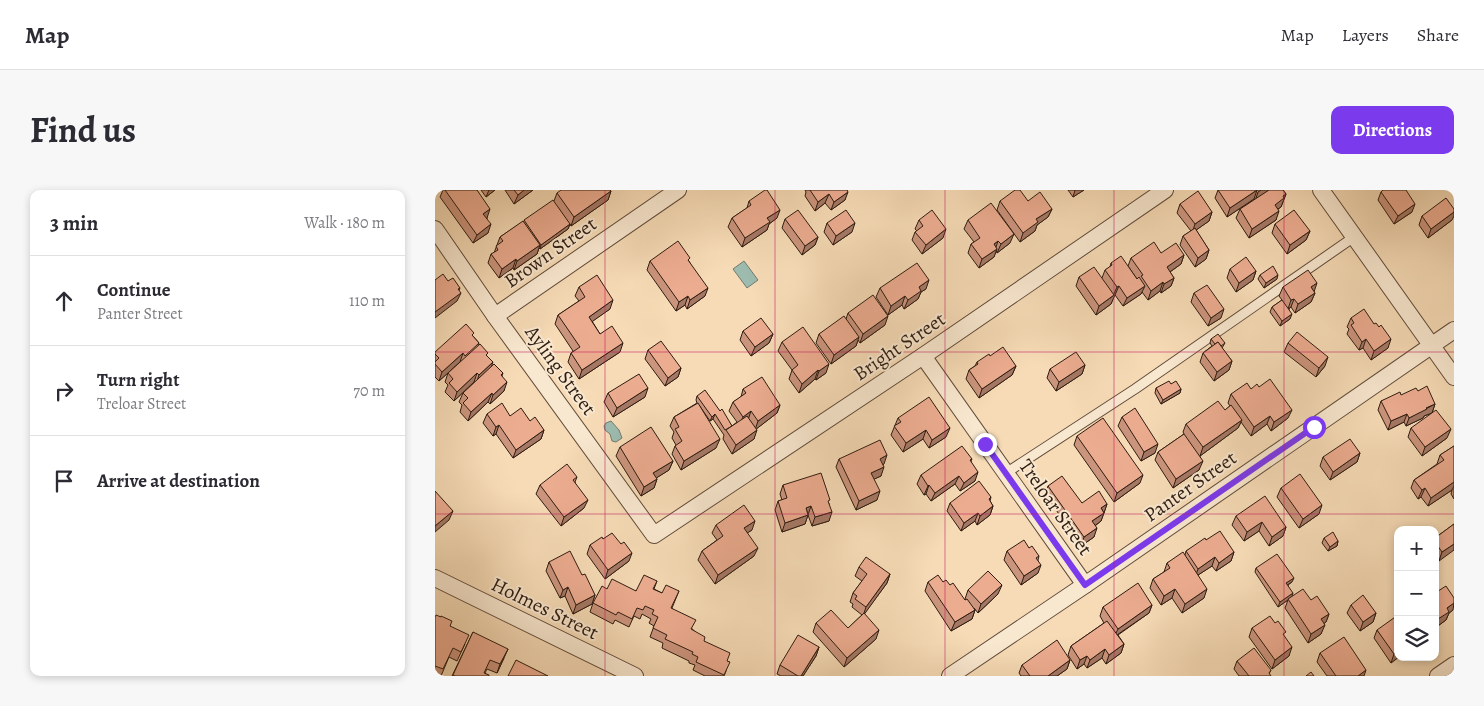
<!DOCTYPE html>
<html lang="en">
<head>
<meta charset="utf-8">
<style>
	:root { --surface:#fff; --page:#f7f7f7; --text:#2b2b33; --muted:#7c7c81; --line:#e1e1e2; --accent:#7c3aed }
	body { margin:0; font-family:Alegreya,serif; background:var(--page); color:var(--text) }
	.controls { position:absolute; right:15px; bottom:15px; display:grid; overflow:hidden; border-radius:10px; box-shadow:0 2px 8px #0003 }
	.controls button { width:45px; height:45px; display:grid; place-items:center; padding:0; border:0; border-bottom:1px solid var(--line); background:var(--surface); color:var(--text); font:25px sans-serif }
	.stop { position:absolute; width:15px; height:15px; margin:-11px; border:4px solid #7c3aed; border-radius:50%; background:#fff }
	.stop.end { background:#7c3aed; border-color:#fff; box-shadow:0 1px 5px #0008 }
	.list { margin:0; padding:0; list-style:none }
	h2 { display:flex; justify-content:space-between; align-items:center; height:65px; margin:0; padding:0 20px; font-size:21px }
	h2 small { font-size:16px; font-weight:400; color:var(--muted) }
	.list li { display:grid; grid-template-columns:32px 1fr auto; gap:15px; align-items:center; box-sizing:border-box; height:90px; padding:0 20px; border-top:1px solid var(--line) }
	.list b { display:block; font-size:19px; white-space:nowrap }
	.list p { margin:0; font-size:16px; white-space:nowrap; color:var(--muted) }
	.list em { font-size:16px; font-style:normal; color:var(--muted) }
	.icon { flex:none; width:28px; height:28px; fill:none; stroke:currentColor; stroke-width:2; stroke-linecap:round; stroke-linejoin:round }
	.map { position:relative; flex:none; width:1019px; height:486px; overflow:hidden; border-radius:10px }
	header { display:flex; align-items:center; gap:30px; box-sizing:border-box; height:70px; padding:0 25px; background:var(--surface); border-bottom:1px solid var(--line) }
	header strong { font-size:24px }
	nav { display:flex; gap:28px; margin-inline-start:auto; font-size:18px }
	.intro { display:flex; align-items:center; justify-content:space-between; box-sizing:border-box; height:120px; padding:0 30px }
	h1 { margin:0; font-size:35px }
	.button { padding:12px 22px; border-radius:10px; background:var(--accent); color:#fff; font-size:18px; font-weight:700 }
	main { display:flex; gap:30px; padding:0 30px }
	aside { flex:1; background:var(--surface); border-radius:10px; box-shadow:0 2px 8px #0003 }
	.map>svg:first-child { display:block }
</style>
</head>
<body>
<header>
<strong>Map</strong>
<nav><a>Map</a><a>Layers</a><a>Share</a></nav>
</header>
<div class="intro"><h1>Find us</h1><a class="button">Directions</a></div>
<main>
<aside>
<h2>3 min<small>Walk · 180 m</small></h2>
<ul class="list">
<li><svg class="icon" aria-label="ahead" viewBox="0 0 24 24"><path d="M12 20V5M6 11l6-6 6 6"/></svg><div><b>Continue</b><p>Panter Street</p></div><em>110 m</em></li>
<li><svg class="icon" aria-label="right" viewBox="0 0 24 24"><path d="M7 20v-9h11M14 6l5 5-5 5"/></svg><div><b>Turn right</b><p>Treloar Street</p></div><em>70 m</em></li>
<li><svg class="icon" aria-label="arrive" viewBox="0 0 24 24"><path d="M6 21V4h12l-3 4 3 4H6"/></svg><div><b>Arrive at destination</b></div></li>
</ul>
</aside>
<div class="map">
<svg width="1019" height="486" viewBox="0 0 1019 486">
	<rect width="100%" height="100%" fill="#f6dbb6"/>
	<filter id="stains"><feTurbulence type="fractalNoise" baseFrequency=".004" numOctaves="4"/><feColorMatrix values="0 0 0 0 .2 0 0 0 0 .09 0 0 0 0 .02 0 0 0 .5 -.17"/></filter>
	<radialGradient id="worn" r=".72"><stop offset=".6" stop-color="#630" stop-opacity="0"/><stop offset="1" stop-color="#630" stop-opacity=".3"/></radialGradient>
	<g fill="#9dbbaf" stroke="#717b70">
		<path d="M 309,71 L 323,90 L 312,98 L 298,79 Z"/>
		<path d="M 176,231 L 184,240 L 187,248 L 181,252 L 177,251 L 175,244 L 170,240 L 169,236 L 171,233 Z"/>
	</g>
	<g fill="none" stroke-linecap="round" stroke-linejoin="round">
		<defs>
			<path id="service" d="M 571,283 L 700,199 L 919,47"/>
			<g id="minor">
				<path d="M 886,0 L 1019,187"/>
				<path d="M 0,39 L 60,126 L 219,345 L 488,166 L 730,0"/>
				<path d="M 60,126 L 243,0"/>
				<path d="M 488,166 L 650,395"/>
				<path d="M 0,388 L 200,486"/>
				<path d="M 515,486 L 650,395 L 1019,140"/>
				<path d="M 1003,486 L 1019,475"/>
			</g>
		</defs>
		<use href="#service" stroke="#614c3a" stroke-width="11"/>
		<use href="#minor" stroke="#614c3a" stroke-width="18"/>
		<use href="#service" stroke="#f9e8d0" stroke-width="9"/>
		<use href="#minor" stroke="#f9e8d0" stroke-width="16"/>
	</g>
	<g fill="#cb947c" stroke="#2f1c11">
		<path d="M 8,0 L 42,0 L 52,28 L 53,43 L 38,53 L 5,7 Z"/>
		<path d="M 46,0 L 60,0 L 51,7 Z"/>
		<path d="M 70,0 L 98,0 L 79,14 Z"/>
		<path d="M 370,0 L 412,0 L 410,10 L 396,20 L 390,13 L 380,21 L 370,6 L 371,2 Z"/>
		<path d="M 633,0 L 649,0 L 638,7 Z"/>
		<path d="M 783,0 L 848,0 L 851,4 L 846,17 L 843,19 L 841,30 L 814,48 L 801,28 L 805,19 L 820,10 L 819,9 L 792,27 L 780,8 Z"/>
		<path d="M 176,1 L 173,10 L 136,36 L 135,34 L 133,39 L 105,59 L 104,58 L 102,64 L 79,80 L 78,78 L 64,88 L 53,73 L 56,64 L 59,63 L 65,47 L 119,11 L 122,3 Z"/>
		<path d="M 946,2 L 977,22 L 959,34 L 943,10 Z"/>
		<path d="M 314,11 L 342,28 L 334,34 L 332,40 L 307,57 L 293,37 L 297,28 L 312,18 Z"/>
		<path d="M 565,11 L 593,11 L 617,19 L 613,27 L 602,35 L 600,41 L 585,52 L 562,20 Z"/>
		<path d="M 745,14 L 777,22 L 774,31 L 761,40 L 774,60 L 771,69 L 760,77 L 745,55 L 748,46 L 756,41 L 742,23 Z"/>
		<path d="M 987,26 L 1017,30 L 993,48 L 984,35 Z"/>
		<path d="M 350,29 L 383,47 L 380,55 L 367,65 L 347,38 Z"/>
		<path d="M 484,30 L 508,48 L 487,64 L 477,50 L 480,42 L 482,41 L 480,39 Z"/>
		<path d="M 533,30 L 575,53 L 562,63 L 561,61 L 559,67 L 544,78 L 533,63 L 536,54 L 539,52 L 529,39 Z"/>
		<path d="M 392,33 L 417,42 L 398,55 L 389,42 Z"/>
		<path d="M 840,34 L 875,41 L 871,50 L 852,64 L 837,43 Z"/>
		<path d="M 726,63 L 749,65 L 746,74 L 735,82 L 739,88 L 736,96 L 726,103 L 725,101 L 713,110 L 707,102 L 706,104 L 688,116 L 680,105 L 679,106 L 676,114 L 661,125 L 641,96 L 644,87 L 667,88 L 670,80 L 675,77 L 676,73 L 702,89 L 693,76 L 696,68 Z"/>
		<path d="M 215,71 L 254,71 L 270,106 L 252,119 L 250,115 L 241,121 L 212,80 Z"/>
		<path d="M 795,79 L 821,81 L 818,90 L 801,102 L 792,88 Z"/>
		<path d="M 825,85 L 842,89 L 829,98 L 823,89 Z"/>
		<path d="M 144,97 L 175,119 L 157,131 L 165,144 L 185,162 L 144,189 L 133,172 L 136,163 L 138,161 L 120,134 L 123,125 L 144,111 L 140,106 Z"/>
		<path d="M 848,97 L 879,102 L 880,103 L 876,112 L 860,123 L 856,117 L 854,119 L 855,129 L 845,136 L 835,122 L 837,117 L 847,110 L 844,106 Z"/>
		<path d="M 445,98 L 491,99 L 486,102 L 483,109 L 469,119 L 467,115 L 453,125 L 441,107 Z"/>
		<path d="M 759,103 L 786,128 L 773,136 L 756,112 Z"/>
		<path d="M 413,123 L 450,135 L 425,153 L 423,150 L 421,156 L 396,174 L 381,153 L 384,144 L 411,129 Z"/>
		<path d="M 916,128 L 939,134 L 944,137 L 953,158 L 936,170 L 928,158 L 924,160 L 912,144 L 914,139 L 912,137 Z"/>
		<path d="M 308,141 L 338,144 L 334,153 L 316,166 L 305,150 Z"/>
		<path d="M 38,146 L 44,153 L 43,155 L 52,166 L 57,176 L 68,183 L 67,186 L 69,201 L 55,214 L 53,212 L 33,231 L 25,222 L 27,215 L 24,212 L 28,203 L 39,192 L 19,211 L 10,202 L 13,195 L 10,192 L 13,183 L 25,172 L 4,191 L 0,187 L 0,162 Z"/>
		<path d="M 776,149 L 790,153 L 787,158 L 797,171 L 794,180 L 779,191 L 765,172 L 768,163 L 777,156 L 775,153 Z"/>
		<path d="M 347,152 L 391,183 L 381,190 L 380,189 L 364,203 L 354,189 L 357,180 L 343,161 Z"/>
		<path d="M 853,153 L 890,176 L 881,187 L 849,162 Z"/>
		<path d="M 213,160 L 246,178 L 243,187 L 230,196 L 210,169 Z"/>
		<path d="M 542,172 L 581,176 L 577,185 L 544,208 L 531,189 L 534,180 L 540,176 Z"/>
		<path d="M 650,175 L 647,184 L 621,201 L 612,188 L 615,179 Z"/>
		<path d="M 736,194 L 746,199 L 745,203 L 726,214 L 720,203 L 721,198 Z"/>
		<path d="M 308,199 L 345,215 L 342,223 L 321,239 L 319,249 L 297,264 L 288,249 L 289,245 L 278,229 L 275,231 L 264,215 L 281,258 L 246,280 L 237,264 L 240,256 L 241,255 L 237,248 L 239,242 L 235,236 L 239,227 L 262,213 L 261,210 L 262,206 L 285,221 L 297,236 L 302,232 L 294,221 L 298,212 L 306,207 Z"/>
		<path d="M 816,199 L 853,228 L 836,241 L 832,234 L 816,246 L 806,232 L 803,238 L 765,266 L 764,280 L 738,298 L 720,270 L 723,262 L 749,244 L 748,242 L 751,234 L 790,220 L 795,216 L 793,213 L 796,204 Z"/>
		<path d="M 983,201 L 1000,214 L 997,223 L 989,226 L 988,228 L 971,236 L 969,232 L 953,240 L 943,220 L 946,211 Z"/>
		<path d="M 173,203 L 210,207 L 178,227 L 169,212 Z"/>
		<path d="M 52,224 L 75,226 L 95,231 L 109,240 L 106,249 L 78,268 L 61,244 L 58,246 L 48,233 Z"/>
		<path d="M 687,227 L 720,263 L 706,271 L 683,236 Z"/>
		<path d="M 463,228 L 511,247 L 494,258 L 488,249 L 468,262 L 456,245 Z"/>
		<path d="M 976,238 L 1012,248 L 987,266 L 973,247 Z"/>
		<path d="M 642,246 L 705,293 L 679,312 L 639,255 Z"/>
		<path d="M 1019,256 L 1019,309 L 1016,304 L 1017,300 L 993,316 L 986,307 L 983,309 L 976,298 L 979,290 L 1002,274 L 1005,265 Z"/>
		<path d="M 185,257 L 238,271 L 234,280 L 221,288 L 222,289 L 219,298 L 206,306 L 181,266 Z"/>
		<path d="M 925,263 L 922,272 L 895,290 L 885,276 L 888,267 Z"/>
		<path d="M 404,269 L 449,274 L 448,275 L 446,286 L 439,289 L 442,310 L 421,320 L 401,277 Z"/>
		<path d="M 537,269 L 536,271 L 540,291 L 525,301 L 520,294 L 496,311 L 491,304 L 489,305 L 482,294 L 486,285 Z"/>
		<path d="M 142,287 L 140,292 L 149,318 L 126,336 L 101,304 L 105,295 Z"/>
		<path d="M 348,295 L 394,313 L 394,331 L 377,336 L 373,325 L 370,334 L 347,342 L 340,320 L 343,311 L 347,310 L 345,304 Z"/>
		<path d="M 613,296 L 647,313 L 672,314 L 666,331 L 660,336 L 659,347 L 646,356 L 610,304 Z"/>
		<path d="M 846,298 L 884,324 L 864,338 L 842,307 Z"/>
		<path d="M 556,307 L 555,311 L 558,316 L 555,325 L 542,335 L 540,331 L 526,341 L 512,321 L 515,313 Z"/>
		<path d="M 801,326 L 851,337 L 848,346 L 834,356 L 824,341 L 809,351 L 797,335 Z"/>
		<path d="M 1019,334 L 1004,371 L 1000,366 L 1000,348 Z"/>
		<path d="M 281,335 L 317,340 L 312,343 L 319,366 L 280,394 L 263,370 L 267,361 L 282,350 L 277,343 Z"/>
		<path d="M 889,348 L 903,351 L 902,356 L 893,361 L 887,353 Z"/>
		<path d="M 168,349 L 194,371 L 170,389 L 152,364 L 155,355 Z"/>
		<path d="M 771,350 L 799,362 L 796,371 L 781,381 L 777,376 L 763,385 L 769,408 L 747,423 L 737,408 L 726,415 L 715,398 L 718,389 L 729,382 L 732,373 L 750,365 L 751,361 Z"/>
		<path d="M 594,358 L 604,366 L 603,370 L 603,383 L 586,395 L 569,370 L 572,361 Z"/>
		<path d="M 114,372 L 147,385 L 160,405 L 157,414 L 138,424 L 130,406 L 125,408 L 111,381 Z"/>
		<path d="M 424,377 L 455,384 L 452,393 L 429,424 L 441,449 L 409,477 L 378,442 L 381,433 L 413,438 L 427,425 L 417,417 L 418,414 L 415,412 L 418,403 L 427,391 L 420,386 Z"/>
		<path d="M 821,378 L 857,392 L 853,395 L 857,407 L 876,410 L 894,424 L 891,432 L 889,434 L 886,444 L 873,453 L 850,418 L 853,410 L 843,417 L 820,382 Z"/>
		<path d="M 222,391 L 219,399 L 227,403 L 244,401 L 237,418 L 269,451 L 292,471 L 291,481 L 289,486 L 270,486 L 258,480 L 260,475 L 254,473 L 254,471 L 227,458 L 228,453 L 215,447 L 219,436 L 214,433 L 216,429 L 207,424 L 205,429 L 199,426 L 194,437 L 180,430 L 178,434 L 155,422 L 158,413 L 172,399 L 201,401 Z"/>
		<path d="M 493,392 L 508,392 L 515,395 L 530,410 L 531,410 L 530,409 L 533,400 L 563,404 L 543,423 L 539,418 L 540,420 L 537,429 L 516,441 L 490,401 Z"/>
		<path d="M 1000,403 L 1018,420 L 1014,423 L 1011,430 L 1000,438 Z"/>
		<path d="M 717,415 L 714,423 L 683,445 L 689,454 L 686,463 L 671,474 L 667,468 L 652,478 L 649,474 L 642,479 L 633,465 L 636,456 L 669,433 L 665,426 L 668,417 Z"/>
		<path d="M 916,415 L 941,423 L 938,432 L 925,441 L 912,423 Z"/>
		<path d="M 0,427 L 15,436 L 30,454 L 22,471 L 14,467 L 6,486 L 0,486 Z"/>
		<path d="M 817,438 L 849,446 L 854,466 L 837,479 L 814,447 Z"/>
		<path d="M 942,440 L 963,467 L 956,473 L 939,448 Z"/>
		<path d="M 38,442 L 69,468 L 62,483 L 52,479 L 50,483 L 54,486 L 17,486 Z"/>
		<path d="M 384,457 L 381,466 L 368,486 L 346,486 L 342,484 L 345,475 Z"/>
		<path d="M 885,463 L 929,486 L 892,486 L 882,472 Z"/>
		<path d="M 635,470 L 632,479 L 622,486 L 586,486 L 584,483 L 587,475 Z"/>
		<path d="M 802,471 L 836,480 L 834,484 L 836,486 L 804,486 L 799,479 Z"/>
	</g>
	<g fill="#a57865" stroke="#2f1c11">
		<path d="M 54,0 L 60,0 L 51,7 Z"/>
		<path d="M 89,0 L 98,0 L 79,14 L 83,5 Z"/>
		<path d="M 640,0 L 649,0 L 638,7 Z"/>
		<path d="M 822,0 L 819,9 L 792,27 L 795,18 Z"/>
		<path d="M 826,0 L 836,0 L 820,11 L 823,2 Z"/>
		<path d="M 176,1 L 173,10 L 136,36 L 139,27 Z"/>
		<path d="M 413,2 L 410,10 L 396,20 L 399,12 Z"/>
		<path d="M 394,4 L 390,13 L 380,21 L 383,12 Z"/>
		<path d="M 851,4 L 846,17 L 837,23 L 840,15 L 848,6 Z"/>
		<path d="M 980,14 L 977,22 L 959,34 L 963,26 Z"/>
		<path d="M 55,19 L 52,28 L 45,32 L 48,24 Z"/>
		<path d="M 617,19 L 613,27 L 602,35 L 600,41 L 585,52 L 588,43 L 601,29 Z"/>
		<path d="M 345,20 L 342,28 L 334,34 L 332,40 L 307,57 L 310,48 L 332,28 Z"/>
		<path d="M 844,21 L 841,30 L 814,48 L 817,39 Z"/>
		<path d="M 777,22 L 774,31 L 757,43 L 760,34 Z"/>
		<path d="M 1019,22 L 1019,26 L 1017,30 L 993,48 L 996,39 Z"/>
		<path d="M 420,33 L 417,42 L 398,55 L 401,46 Z"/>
		<path d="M 56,34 L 53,43 L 38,53 L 42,45 Z"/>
		<path d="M 135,34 L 133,39 L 105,59 L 106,55 Z"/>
		<path d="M 511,39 L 508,48 L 487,64 L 491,55 Z"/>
		<path d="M 875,41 L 871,50 L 852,64 L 855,55 Z"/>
		<path d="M 579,44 L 575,53 L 562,63 L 566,54 Z"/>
		<path d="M 383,47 L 380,55 L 367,65 L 370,56 Z"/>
		<path d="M 563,51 L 560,60 L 559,54 Z"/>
		<path d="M 105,55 L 102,64 L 79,80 L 82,71 Z"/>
		<path d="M 562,59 L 559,67 L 544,78 L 547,69 Z"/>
		<path d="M 774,60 L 771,69 L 760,77 L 763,68 Z"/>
		<path d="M 749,65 L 746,74 L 729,86 L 732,77 Z"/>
		<path d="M 81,69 L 78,78 L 64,88 L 67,79 Z"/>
		<path d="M 821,81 L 818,90 L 801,102 L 804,93 Z"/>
		<path d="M 843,85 L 842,89 L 829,98 L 831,93 Z"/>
		<path d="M 739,88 L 736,96 L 726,103 L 729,94 Z"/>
		<path d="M 494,90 L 491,99 L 486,102 L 483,109 L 469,119 L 473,110 L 484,97 Z"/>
		<path d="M 728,92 L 725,101 L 713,110 L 716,101 Z"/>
		<path d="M 882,93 L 879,102 L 876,97 Z"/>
		<path d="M 684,96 L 676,114 L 661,125 L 664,116 L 678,106 L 682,97 Z"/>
		<path d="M 710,96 L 706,104 L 688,116 L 692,108 Z"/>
		<path d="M 25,98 L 22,105 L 26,103 L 22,111 L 0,128 L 0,122 Z"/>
		<path d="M 273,98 L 270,106 L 252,119 L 255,110 Z"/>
		<path d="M 880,103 L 876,112 L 860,123 L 863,114 Z"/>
		<path d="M 253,106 L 250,115 L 241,121 L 244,112 Z"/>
		<path d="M 470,106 L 467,115 L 453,125 L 456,116 Z"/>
		<path d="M 859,109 L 856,117 L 853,119 L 856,110 Z"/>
		<path d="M 178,110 L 175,119 L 151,136 L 154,127 Z"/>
		<path d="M 789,119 L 786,128 L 773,136 L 776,128 Z"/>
		<path d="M 857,124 L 855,129 L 845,136 L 847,131 Z"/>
		<path d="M 453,126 L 450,135 L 425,153 L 428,144 Z"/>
		<path d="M 338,144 L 334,153 L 316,166 L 320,157 Z"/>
		<path d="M 424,147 L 421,156 L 396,174 L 399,165 Z"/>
		<path d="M 931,149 L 928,158 L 924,160 L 927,152 Z"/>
		<path d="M 956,149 L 953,158 L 936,170 L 939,161 Z"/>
		<path d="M 188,153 L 185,162 L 144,189 L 147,180 Z"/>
		<path d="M 28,163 L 25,172 L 4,191 L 7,182 Z"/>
		<path d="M 893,167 L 890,176 L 881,187 L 884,178 Z"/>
		<path d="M 797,171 L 794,180 L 779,191 L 782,182 Z"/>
		<path d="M 58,172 L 55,181 L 41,194 L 44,185 Z"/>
		<path d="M 394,174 L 391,183 L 381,190 L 384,181 Z"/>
		<path d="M 650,175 L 647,184 L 621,201 L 624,192 Z"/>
		<path d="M 581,176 L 577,185 L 544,208 L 547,199 Z"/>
		<path d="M 246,178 L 243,187 L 230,196 L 233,188 Z"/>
		<path d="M 383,180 L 380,189 L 364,203 L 367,194 Z"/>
		<path d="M 42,183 L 39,192 L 19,211 L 22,202 Z"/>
		<path d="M 72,192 L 69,201 L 55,214 L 58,205 Z"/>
		<path d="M 213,198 L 210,207 L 178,227 L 182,218 Z"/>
		<path d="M 746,199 L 745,203 L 726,214 L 728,210 Z"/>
		<path d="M 57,203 L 53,212 L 33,231 L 36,222 Z"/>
		<path d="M 1000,214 L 997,223 L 989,226 L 988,228 L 971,236 L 974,228 Z"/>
		<path d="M 345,215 L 342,223 L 320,240 L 323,231 Z"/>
		<path d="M 857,220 L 853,228 L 836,241 L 839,232 Z"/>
		<path d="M 316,221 L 313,230 L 304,235 L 308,227 Z"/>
		<path d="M 280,224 L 278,229 L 275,231 L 277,227 Z"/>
		<path d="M 972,224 L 969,232 L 953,240 L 956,231 Z"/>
		<path d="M 835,226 L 832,234 L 816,246 L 819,237 Z"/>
		<path d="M 807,230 L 803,238 L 765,266 L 768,257 Z"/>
		<path d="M 64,235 L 61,244 L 58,246 L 61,237 Z"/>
		<path d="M 515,238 L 511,247 L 494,258 L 497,250 Z"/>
		<path d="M 1016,239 L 1012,248 L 987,266 L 990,257 Z"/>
		<path d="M 109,240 L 106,249 L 78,268 L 81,260 Z"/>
		<path d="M 322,240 L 319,249 L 297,264 L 301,255 Z"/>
		<path d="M 491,240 L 488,249 L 468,262 L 471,253 Z"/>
		<path d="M 285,249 L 281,258 L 246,280 L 249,271 Z"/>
		<path d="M 723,254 L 720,263 L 706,271 L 709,262 Z"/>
		<path d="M 925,263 L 922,272 L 895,290 L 898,282 Z"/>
		<path d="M 452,265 L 449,274 L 442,278 L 445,269 Z"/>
		<path d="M 238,271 L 234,280 L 215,292 L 218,283 Z"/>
		<path d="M 768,271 L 764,280 L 738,298 L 741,289 Z"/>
		<path d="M 449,277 L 446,286 L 433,292 L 436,283 Z"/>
		<path d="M 543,282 L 540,291 L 525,301 L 529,293 Z"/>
		<path d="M 708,285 L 705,293 L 679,312 L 682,303 Z"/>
		<path d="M 524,286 L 520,294 L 496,311 L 500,303 Z"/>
		<path d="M 222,289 L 219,298 L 206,306 L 209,297 Z"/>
		<path d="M 1019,292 L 1019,296 L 1017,300 L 993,316 L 996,308 Z"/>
		<path d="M 494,295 L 491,304 L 489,305 L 493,296 Z"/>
		<path d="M 990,298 L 986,307 L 983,309 L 987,300 Z"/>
		<path d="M 445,301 L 442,310 L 421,320 L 424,311 Z"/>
		<path d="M 153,310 L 149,318 L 126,336 L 129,327 Z"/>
		<path d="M 672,314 L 669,323 L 666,318 Z"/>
		<path d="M 887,315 L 884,324 L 864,338 L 868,329 Z"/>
		<path d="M 376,316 L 373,325 L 371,318 Z"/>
		<path d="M 558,316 L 555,325 L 542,335 L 545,326 Z"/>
		<path d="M 18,321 L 14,330 L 0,342 L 0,336 Z"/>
		<path d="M 397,322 L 394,331 L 377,336 L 380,327 Z"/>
		<path d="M 543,323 L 540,331 L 526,341 L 529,333 Z"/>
		<path d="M 669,323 L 666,331 L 654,340 L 657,331 Z"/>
		<path d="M 373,325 L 370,334 L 347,342 L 350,333 Z"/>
		<path d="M 320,331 L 317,340 L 306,347 L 309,338 Z"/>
		<path d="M 827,332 L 824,341 L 809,351 L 812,342 Z"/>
		<path d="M 851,337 L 848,346 L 834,356 L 837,347 Z"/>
		<path d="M 662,338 L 659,347 L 646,356 L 649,347 Z"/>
		<path d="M 903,351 L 902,356 L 893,361 L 895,357 Z"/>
		<path d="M 1019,354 L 1019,360 L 1004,371 L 1007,362 Z"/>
		<path d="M 323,358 L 319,366 L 280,394 L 283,385 Z"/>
		<path d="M 799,362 L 796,371 L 781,381 L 784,373 Z"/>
		<path d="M 197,363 L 194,371 L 170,389 L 173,380 Z"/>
		<path d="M 780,367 L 777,376 L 760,387 L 763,379 Z"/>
		<path d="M 606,375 L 603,383 L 586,395 L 589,386 Z"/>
		<path d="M 455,384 L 452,393 L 428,426 L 431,417 Z"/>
		<path d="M 859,388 L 857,392 L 849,397 L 851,393 Z"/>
		<path d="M 567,395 L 563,404 L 543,423 L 546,414 Z"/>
		<path d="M 133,397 L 130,406 L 125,408 L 128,400 Z"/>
		<path d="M 740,399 L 737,408 L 726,415 L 729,406 Z"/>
		<path d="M 772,399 L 769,408 L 747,423 L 750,414 Z"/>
		<path d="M 858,403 L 857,407 L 843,417 L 845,412 Z"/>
		<path d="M 160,405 L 157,414 L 138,424 L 141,415 Z"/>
		<path d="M 1019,413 L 1018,420 L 1014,423 L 1011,430 L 1000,438 L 1003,429 L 1012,418 Z"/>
		<path d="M 717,415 L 714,423 L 679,447 L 683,439 Z"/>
		<path d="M 540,420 L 537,429 L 516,441 L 520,432 Z"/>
		<path d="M 941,423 L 938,432 L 925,441 L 928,432 Z"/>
		<path d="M 894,424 L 891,432 L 883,438 L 886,429 Z"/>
		<path d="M 890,435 L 886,444 L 873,453 L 876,444 Z"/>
		<path d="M 444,440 L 441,449 L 409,477 L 412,468 Z"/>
		<path d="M 689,454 L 686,463 L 671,474 L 674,465 Z"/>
		<path d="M 384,457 L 381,466 L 368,486 L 366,486 Z"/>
		<path d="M 857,457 L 854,466 L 837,479 L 840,470 Z"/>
		<path d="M 73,459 L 69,468 L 62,483 L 65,474 Z"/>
		<path d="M 670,459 L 667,468 L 652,478 L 655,470 Z"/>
		<path d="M 963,462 L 963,467 L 964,467 L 956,473 L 959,464 Z"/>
		<path d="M 652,466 L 649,474 L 642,479 L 645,470 Z"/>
		<path d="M 635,470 L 632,479 L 622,486 L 613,486 Z"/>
		<path d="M 931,480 L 929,486 L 923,486 Z"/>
	</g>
	<g fill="#ecac90" stroke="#2f1c11">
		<path d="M 10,0 L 42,0 L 55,19 L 48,24 L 56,34 L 42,45 Z"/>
		<path d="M 79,0 L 89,0 L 83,5 Z"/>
		<path d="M 126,0 L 175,0 L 176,1 L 139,27 L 122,3 Z"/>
		<path d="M 330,0 L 332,0 L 345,20 L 332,28 L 335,32 L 310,48 L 297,28 L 316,15 L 314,11 Z"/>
		<path d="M 375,0 L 412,0 L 413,2 L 399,12 L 394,4 L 383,12 Z"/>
		<path d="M 580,0 L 585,0 L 593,11 L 605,2 L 617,19 L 601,29 L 603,32 L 588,43 L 565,11 Z"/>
		<path d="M 783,0 L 822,0 L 795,18 Z"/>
		<path d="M 834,0 L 848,0 L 851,4 L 848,6 L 849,8 L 840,15 L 844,21 L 817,39 L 805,19 Z"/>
		<path d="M 948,0 L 971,0 L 980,14 L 963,26 L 946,2 Z"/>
		<path d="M 763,1 L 777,22 L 760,34 L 745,14 Z"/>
		<path d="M 1011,8 L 1019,19 L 1019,22 L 996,39 L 987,26 Z"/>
		<path d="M 118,10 L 135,34 L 106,55 L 89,30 Z"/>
		<path d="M 556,13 L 579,44 L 566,54 L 563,51 L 559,54 L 562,59 L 547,69 L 536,54 L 545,48 L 533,30 Z"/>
		<path d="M 363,20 L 383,47 L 370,56 L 350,29 Z"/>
		<path d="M 411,20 L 420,33 L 401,46 L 392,33 Z"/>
		<path d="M 497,20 L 511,39 L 491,55 L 480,42 L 488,36 L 484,30 Z"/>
		<path d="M 859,20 L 875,41 L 855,55 L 840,34 Z"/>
		<path d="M 88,31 L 105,55 L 82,71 L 81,69 L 67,79 L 56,64 L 63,60 L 61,56 L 68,51 L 65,47 Z"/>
		<path d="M 760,38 L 774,60 L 763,68 L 748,46 Z"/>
		<path d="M 243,51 L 255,68 L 253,70 L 273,98 L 255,110 L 253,106 L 244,112 L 215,71 Z"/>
		<path d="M 719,52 L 726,63 L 741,53 L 749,65 L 732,77 L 739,88 L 729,94 L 728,92 L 716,101 L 706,86 L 708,85 L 696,68 Z"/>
		<path d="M 686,66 L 702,89 L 704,87 L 710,96 L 692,108 L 684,96 L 682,97 L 670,80 L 677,75 L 676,73 Z"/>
		<path d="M 811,67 L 821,81 L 804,93 L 795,79 Z"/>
		<path d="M 482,73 L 494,90 L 484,97 L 486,101 L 473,110 L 470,106 L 456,116 L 445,98 Z"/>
		<path d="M 838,76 L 843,85 L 831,93 L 825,85 Z"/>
		<path d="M 659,77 L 679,105 L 664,116 L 644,87 Z"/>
		<path d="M 873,80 L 882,93 L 876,97 L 880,103 L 863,114 L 859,109 L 856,110 L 848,97 Z"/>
		<path d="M 8,84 L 13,91 L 18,88 L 25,98 L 23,99 L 26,103 L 0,122 L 0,90 Z"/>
		<path d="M 162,85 L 178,110 L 154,127 L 165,144 L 177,136 L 188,153 L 147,180 L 136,163 L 145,157 L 123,125 L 150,107 L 144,97 Z"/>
		<path d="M 772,95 L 789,119 L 776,128 L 759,103 Z"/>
		<path d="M 438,105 L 453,126 L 428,144 L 413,123 Z"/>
		<path d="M 847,110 L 857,124 L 847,131 L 837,117 Z"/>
		<path d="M 929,119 L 939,134 L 941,133 L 944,137 L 946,135 L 956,149 L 939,161 L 931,149 L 927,152 L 916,135 L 919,133 L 916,128 Z"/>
		<path d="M 409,126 L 424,147 L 399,165 L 384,144 Z"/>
		<path d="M 326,128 L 338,144 L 320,157 L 308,141 Z"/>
		<path d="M 31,134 L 39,143 L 37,145 L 44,153 L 30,166 L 28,163 L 7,182 L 0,174 L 0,172 L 4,168 L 0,164 L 0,162 Z"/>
		<path d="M 368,137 L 394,174 L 384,181 L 383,180 L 367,194 L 357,180 L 363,175 L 347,152 Z"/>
		<path d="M 862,142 L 893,167 L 884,178 L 853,153 Z"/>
		<path d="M 783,144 L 790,153 L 786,156 L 783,152 L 780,154 L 776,149 Z"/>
		<path d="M 226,151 L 246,178 L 233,188 L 213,160 Z"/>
		<path d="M 783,152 L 797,171 L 782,182 L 768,163 Z"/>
		<path d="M 45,154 L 53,163 L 51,165 L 58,172 L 44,185 L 42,183 L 22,202 L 14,193 L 18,189 L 13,183 Z"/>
		<path d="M 568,157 L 581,176 L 547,199 L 534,180 L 543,174 L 542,172 L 554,164 L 555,166 Z"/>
		<path d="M 641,162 L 650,175 L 624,192 L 615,179 Z"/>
		<path d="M 59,174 L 68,183 L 66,185 L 72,192 L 58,205 L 57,203 L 36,222 L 28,213 L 33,208 L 28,203 Z"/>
		<path d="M 204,184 L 213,198 L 182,218 L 173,203 Z"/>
		<path d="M 327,187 L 345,215 L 323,231 L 316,221 L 308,227 L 298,212 L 311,203 L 308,199 Z"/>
		<path d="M 835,189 L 857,220 L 839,232 L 835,226 L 819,237 L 796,204 L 812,193 L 816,199 L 822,194 L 824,197 Z"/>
		<path d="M 734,191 L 736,194 L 741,191 L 746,199 L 728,210 L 721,198 Z"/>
		<path d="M 992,196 L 1000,214 L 991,218 L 992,219 L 974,228 L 972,224 L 956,231 L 946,211 L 965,202 L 966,205 L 981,198 L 983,201 Z"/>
		<path d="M 270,200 L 285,221 L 287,219 L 297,236 L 290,240 L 280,224 L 277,227 L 262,206 Z"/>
		<path d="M 494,207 L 515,238 L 497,250 L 491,240 L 471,253 L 459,236 L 466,232 L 463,228 Z"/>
		<path d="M 783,211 L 790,220 L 796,215 L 807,230 L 768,257 L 751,234 Z"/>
		<path d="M 67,213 L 75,226 L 86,218 L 95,231 L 100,227 L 109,240 L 81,260 L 64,235 L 61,237 L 52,224 Z"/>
		<path d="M 263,213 L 285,249 L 249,271 L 240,256 L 247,251 L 240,239 L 244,237 L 239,227 Z"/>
		<path d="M 700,218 L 723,254 L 709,262 L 687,227 Z"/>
		<path d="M 1001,220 L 1016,239 L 990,257 L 976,238 Z"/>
		<path d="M 312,226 L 322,240 L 301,255 L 291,240 Z"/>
		<path d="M 668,228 L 708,285 L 682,303 L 642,246 Z"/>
		<path d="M 216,237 L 238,271 L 218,283 L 222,289 L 209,297 L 185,257 Z"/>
		<path d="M 749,244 L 768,271 L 741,289 L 723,262 Z"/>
		<path d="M 915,249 L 925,263 L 898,282 L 888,267 Z"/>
		<path d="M 445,250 L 452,265 L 445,269 L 449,277 L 436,283 L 445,301 L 424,311 L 404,269 Z"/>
		<path d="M 527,256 L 537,269 L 535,270 L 543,282 L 529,293 L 524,286 L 500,303 L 494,295 L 493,296 L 486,285 Z"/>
		<path d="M 1019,256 L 1019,292 L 996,308 L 990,298 L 987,300 L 979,290 L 1009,270 L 1005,265 Z"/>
		<path d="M 132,274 L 142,287 L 138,290 L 153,310 L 129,327 L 105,295 Z"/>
		<path d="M 386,283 L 395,310 L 393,311 L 397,322 L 380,327 L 376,316 L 371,318 L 373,325 L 350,333 L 343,311 L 352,308 L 348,295 Z"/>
		<path d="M 865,284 L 887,315 L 868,329 L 846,298 Z"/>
		<path d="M 627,286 L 647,313 L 664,301 L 672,314 L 666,318 L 669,323 L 657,331 L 662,338 L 649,347 L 613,296 Z"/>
		<path d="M 544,291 L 556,307 L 554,309 L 558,316 L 545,326 L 543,323 L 529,333 L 515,313 Z"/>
		<path d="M 0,301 L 18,321 L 0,336 Z"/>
		<path d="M 830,306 L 851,337 L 837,347 L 827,332 L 812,342 L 801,326 Z"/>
		<path d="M 309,315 L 320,331 L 309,338 L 323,358 L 283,385 L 267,361 L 288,346 L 281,335 Z"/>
		<path d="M 1019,334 L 1019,354 L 1007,362 L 1000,352 L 1000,348 Z"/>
		<path d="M 785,341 L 799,362 L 784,373 L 780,367 L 763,379 L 751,361 L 770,348 L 771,350 Z"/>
		<path d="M 898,342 L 903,351 L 895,357 L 889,348 Z"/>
		<path d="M 177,343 L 186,354 L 189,352 L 197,363 L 173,380 L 155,355 L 167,347 L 168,349 Z"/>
		<path d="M 589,350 L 594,358 L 597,356 L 604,366 L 601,368 L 606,375 L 589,386 L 572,361 Z"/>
		<path d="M 135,361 L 147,385 L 150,384 L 160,405 L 141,415 L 133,397 L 128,400 L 114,372 Z"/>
		<path d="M 748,362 L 772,399 L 750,414 L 740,399 L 729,406 L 718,389 L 735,378 L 732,373 Z"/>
		<path d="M 842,364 L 859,388 L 851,393 L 858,403 L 845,412 L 821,378 Z"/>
		<path d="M 431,367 L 455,384 L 431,417 L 420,409 L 422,406 L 418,403 L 432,384 L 424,377 Z"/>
		<path d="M 553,381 L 567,395 L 546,414 L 533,400 Z"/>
		<path d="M 209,385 L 222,391 L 218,399 L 227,403 L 231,395 L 244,401 L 236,418 L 261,430 L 256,439 L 270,447 L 269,451 L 295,463 L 292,471 L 295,472 L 289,485 L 261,472 L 263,467 L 257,464 L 258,462 L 230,449 L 232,445 L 218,438 L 223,427 L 217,424 L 219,420 L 210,416 L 208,420 L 202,418 L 197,429 L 183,422 L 181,425 L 158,413 L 167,396 L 172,399 L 177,389 L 201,401 Z"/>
		<path d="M 503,385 L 508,392 L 511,390 L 515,395 L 518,393 L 530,410 L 532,409 L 540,420 L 520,432 L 493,392 Z"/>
		<path d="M 703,393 L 717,415 L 683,439 L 668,417 Z"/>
		<path d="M 1011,396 L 1019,408 L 1019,413 L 1012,418 L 1014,422 L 1003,429 L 1000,425 L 1000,403 Z"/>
		<path d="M 868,399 L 876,410 L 882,406 L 894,424 L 886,429 L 890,435 L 876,444 L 853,409 Z"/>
		<path d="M 928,405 L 941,423 L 928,432 L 916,415 Z"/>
		<path d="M 396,420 L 413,438 L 429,423 L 444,440 L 412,468 L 381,433 Z"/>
		<path d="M 1,425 L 6,427 L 6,426 L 17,431 L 15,436 L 34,445 L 26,462 L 18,458 L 8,479 L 0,476 L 0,427 Z"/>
		<path d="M 963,425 L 963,462 L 959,464 L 942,440 Z"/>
		<path d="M 835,426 L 840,433 L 843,431 L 851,442 L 848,444 L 857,457 L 840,470 L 817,438 Z"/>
		<path d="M 672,431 L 689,454 L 674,465 L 670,459 L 655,470 L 652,466 L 645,470 L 636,456 Z"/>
		<path d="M 38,442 L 73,459 L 65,474 L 55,470 L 49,483 L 54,485 L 54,486 L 20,486 L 18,485 Z"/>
		<path d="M 363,445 L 384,457 L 366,486 L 363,486 L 345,475 Z"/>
		<path d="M 909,447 L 931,480 L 923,486 L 901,486 L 885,463 Z"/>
		<path d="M 622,450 L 635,470 L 613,486 L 595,486 L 587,475 Z"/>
		<path d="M 819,458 L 836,480 L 834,483 L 836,486 L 814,486 L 802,471 Z"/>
		<path d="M 81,470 L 113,486 L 73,486 Z"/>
		<path d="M 876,482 L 879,486 L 871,486 Z"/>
	</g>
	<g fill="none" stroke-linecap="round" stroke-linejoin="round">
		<path stroke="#7c3aed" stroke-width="6" d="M 550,254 L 650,395 L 879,237"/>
	</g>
	<path fill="none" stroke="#c2185b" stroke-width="1" stroke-opacity="0.55" d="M 170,0 L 170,486M 340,0 L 340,486M 510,0 L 510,486M 679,0 L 679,486M 849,0 L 849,486M 0,162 L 1019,162M 0,324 L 1019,324"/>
	<g text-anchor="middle" stroke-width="4" stroke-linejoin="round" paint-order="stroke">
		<g font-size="20" fill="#2f1c11" stroke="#f9e8d0">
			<text transform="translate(115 62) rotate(-35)" y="7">Brown Street</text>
			<text transform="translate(464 156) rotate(-34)" y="7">Bright Street</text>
			<text transform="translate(126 180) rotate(54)" y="7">Ayling Street</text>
			<text transform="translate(755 296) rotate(-35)" y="7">Panter Street</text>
			<text transform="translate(621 317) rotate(55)" y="7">Treloar Street</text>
			<text transform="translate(110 418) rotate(26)" y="7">Holmes Street</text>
		</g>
	</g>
	<rect width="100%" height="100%" filter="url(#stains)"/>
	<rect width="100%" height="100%" fill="url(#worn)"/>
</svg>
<div class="controls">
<button>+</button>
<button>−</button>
<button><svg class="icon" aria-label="layers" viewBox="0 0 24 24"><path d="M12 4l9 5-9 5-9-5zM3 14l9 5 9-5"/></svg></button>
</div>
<div class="stop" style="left:879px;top:237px"></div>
<div class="stop end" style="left:550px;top:254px"></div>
</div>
</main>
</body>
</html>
